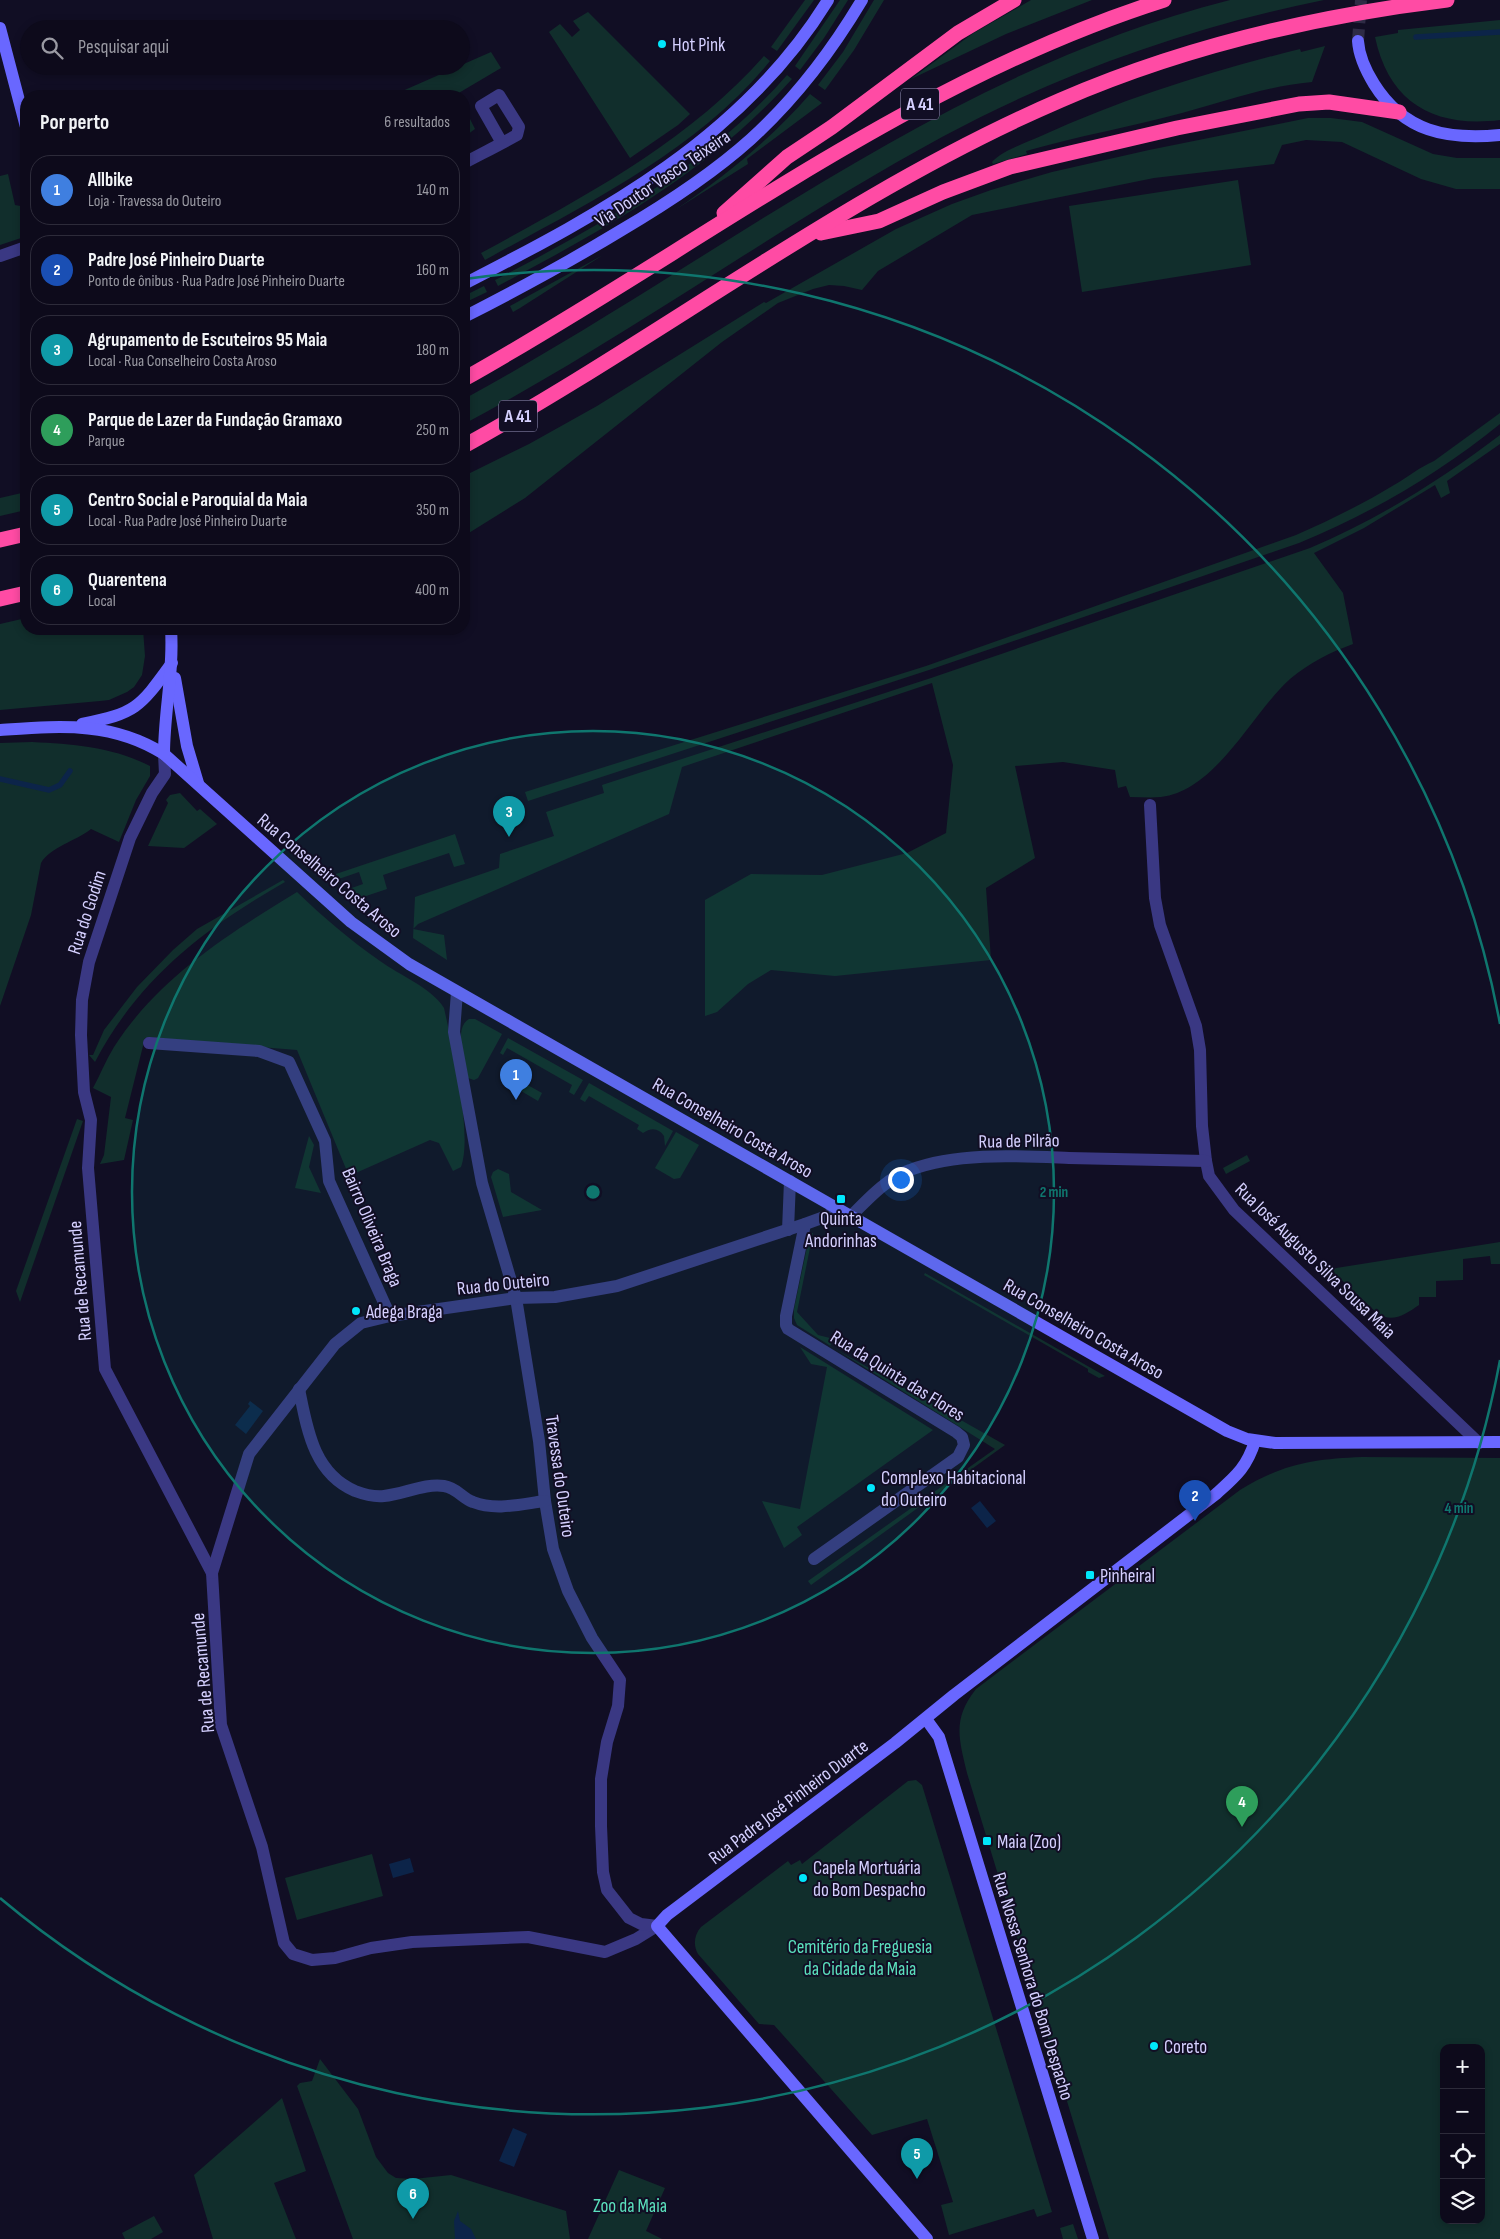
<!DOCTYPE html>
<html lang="pt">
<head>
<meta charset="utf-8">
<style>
	:root { --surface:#0d0a1b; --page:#161324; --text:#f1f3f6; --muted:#9a9aa3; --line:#2d2b3a; --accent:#1a73e8 }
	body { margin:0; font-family:"Sofia Sans Condensed",sans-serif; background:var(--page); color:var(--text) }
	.controls { position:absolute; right:15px; bottom:15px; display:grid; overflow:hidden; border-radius:10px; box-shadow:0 2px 8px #0003 }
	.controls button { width:45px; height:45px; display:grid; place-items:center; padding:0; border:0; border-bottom:1px solid var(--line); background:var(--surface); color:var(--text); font:25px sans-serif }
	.you { position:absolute; left:900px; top:1179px; width:18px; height:18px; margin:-12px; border:4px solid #fff; border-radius:50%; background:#1a73e8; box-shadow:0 0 0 8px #1a73e833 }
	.badge { display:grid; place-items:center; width:32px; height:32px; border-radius:50%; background:var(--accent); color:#fff; font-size:16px; font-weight:700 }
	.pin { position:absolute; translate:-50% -41px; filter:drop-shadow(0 1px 2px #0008) }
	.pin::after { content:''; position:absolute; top:26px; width:18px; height:15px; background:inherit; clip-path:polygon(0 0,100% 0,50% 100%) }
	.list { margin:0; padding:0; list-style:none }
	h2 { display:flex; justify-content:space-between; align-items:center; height:65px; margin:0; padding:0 20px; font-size:21px }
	h2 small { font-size:16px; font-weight:400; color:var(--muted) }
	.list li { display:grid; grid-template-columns:32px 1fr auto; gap:15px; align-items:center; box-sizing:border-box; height:70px; margin:0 10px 10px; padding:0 10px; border:1px solid var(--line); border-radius:20px }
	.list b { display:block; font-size:19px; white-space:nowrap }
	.list p { margin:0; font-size:16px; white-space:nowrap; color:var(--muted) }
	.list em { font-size:16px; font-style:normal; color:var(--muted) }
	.icon { flex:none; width:28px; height:28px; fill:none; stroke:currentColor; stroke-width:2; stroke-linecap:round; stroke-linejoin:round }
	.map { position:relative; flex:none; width:1500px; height:2239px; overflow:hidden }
	.search { position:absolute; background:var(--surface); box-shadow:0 2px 8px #0003; left:20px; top:20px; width:450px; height:55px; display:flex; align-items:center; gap:12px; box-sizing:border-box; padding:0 18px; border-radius:28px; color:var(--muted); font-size:19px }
	.panel { position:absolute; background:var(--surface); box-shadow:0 2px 8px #0003; left:20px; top:90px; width:450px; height:545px; border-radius:20px }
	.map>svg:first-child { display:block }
</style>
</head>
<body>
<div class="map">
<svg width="1500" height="2239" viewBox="0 0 1500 2239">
	<rect width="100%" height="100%" fill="#110e24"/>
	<g fill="#112e2c" fill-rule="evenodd">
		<path d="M 805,0 L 814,0 L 777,51 L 771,47 Z"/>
		<path d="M 840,0 L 848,0 L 824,38 L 800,70 L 795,66 Z"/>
		<path d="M 874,0 L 884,0 L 854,50 L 825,90 L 818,85 L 843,52 Z"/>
		<path d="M 1031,0 L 1092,0 L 1006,34 L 911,79 L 972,34 Z"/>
		<path d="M 1230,0 L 1324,0 C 1190,27 1061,73 942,137 C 778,226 628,337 464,424 L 464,399 C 719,260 942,73 1230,0 Z"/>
		<path d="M 588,12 L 690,114 L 678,125 L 630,158 L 549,32 L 560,24 L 572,37 L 580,30 L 573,21 Z"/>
		<path d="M 1500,20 L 1500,120 C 1434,128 1389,103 1375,37 L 1398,33 L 1398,30 Z"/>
		<path d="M 1325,46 L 1312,82 C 1267,86 1226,101 1182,113 C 1130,127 1078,136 1026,151 L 1027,154 L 993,164 L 992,162 C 1003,150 1026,143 1041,136 C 1125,98 1211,71 1300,49 L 1301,52 Z"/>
		<path d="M 491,52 L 501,68 L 457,94 L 458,96 L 391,96 Z"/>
		<path d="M 764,56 L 770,61 C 699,150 583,206 485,260 L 481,253 C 583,197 686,144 764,56 Z"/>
		<path d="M 787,75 L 792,79 C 709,172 607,228 498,286 L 495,280 C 601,225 708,166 787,75 Z"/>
		<path d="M 810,94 L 822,103 L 747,159 L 748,164 L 675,210 C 725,176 770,140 810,94 Z"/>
		<path d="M 464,107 L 475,129 L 464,137 Z"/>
		<path d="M 1308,118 L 1331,118 L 1362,122 L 1433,154 L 1457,158 L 1500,158 L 1500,189 L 1456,189 L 1421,179 L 1342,142 L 1306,140 L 1282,145 L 1274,164 L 1154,178 L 972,215 L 878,271 L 862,290 L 844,286 L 829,285 L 813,289 L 778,303 L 722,342 L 525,498 L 464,536 L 464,476 L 529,444 L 597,406 L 764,302 L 766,303 L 896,229 L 952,204 L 991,190 L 1052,172 L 1149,150 Z"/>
		<path d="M 8,174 L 15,205 L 26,207 L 26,233 L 21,238 L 0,245 L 0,176 Z"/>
		<path d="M 1238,180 L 1251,265 L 1082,292 L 1069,206 Z"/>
		<path d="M 603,255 L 520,308 L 513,312 L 510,306 Z"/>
		<path d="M 484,286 L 487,292 L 464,303 L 464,296 Z"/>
		<path d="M 1500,413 L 1500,424 C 1440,473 1370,514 1299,543 L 929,670 L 528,801 L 525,792 L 926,666 L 1296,535 C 1330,520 1363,504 1394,485 C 1408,477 1420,467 1434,461 Z"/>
		<path d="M 1500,435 L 1500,444 L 1447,481 L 1450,493 L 1441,498 L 1435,485 L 1364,528 L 1314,553 L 1343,593 L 1353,644 C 1331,652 1309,663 1290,679 C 1252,713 1217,790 1161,797 C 1151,798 1140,797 1130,797 L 1126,786 L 1118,788 L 1115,770 L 1063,762 L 1015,766 L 1035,858 L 986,888 L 991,960 L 835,976 L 771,970 L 748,984 L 717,1012 L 705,1016 L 705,900 L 751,874 L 822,875 L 907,853 L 946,833 L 953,765 L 932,683 L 682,767 L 669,814 L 418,924 L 413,929 L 444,935 L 447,960 L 413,938 L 415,897 L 499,868 L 500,854 L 554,836 L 546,812 L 604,793 L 602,785 L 931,678 L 1310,548 C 1377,520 1442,479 1500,435 Z"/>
		<path d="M 26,492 L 26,510 L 0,516 L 0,498 Z"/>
		<path d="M 26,618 L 26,629 L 143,629 L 145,656 L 142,675 L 134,687 L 127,692 L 109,700 L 100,701 L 0,710 L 0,624 Z"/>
		<path d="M 32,742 C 73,744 113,747 150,766 L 150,776 L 136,800 L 119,842 L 91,829 C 76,841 50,847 41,863 L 31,915 L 0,1006 L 0,743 Z"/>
		<path d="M 180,793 L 197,811 L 200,809 L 217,824 L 184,848 L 148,846 L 168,803 L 166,800 L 170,795 Z"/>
		<path d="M 455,834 L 465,864 L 454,867 L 449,853 L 383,875 L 387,889 L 360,898 L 349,889 L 363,884 L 359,872 L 330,882 L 324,878 Z"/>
		<path d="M 283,880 L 285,882 C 205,928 139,978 95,1062 L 89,1055 L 93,1055 L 104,1030 L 137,987 L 173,950 L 197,929 Z"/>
		<path d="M 297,892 C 323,917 350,940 380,961 C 399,975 432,988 444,1008 C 452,1045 473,1134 461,1167 L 453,1171 L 439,1143 L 430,1140 L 349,1176 L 297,1050 L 145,1038 L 125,1118 L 133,1120 L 124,1160 L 100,1164 L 104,1155 L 111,1097 L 93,1088 C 100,1075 106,1060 114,1047 C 158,978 228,934 297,892 Z"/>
		<path d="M 469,1019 L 475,1019 L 502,1034 L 478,1078 L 474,1080 L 468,1078 C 465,1062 453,1028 469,1019 Z"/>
		<path d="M 508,1038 L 583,1080 L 574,1095 L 569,1092 L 572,1085 L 507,1048 L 503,1055 L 500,1053 Z"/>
		<path d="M 515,1078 L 542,1093 L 538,1101 L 511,1085 Z"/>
		<path d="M 589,1083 L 673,1131 L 665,1146 L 664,1136 C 659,1128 651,1127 643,1133 L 637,1129 L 639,1125 L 589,1096 L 585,1102 L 580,1099 Z"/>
		<path d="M 77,1119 L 83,1121 L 20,1302 L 16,1291 Z"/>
		<path d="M 676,1132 L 699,1145 L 680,1178 L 674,1179 L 655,1168 Z"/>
		<path d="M 309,1136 L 314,1145 L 309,1167 L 321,1193 L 295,1188 Z"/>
		<path d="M 1247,1155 L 1250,1161 L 1226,1174 L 1223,1168 Z"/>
		<path d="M 498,1169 L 509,1174 L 511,1192 L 542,1210 L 503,1217 L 491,1177 L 493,1172 Z"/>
		<path d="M 810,1233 L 813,1233 L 797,1312 L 818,1335 L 834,1339 L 830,1346 L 1005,1445 L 811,1585 L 808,1581 L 995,1449 L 797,1325 L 794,1318 L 794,1309 Z"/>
		<path d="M 1500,1242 L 1500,1264 L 1491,1264 L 1490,1256 L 1463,1259 L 1463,1280 L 1436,1281 L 1436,1297 L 1419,1297 L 1419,1305 C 1406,1314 1393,1323 1378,1314 L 1330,1269 Z"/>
		<path d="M 925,1273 L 1105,1376 L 1099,1378 L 1088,1372 L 1088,1369 L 924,1275 Z"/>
		<path d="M 800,1347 L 933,1430 L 797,1527 L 802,1535 L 784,1548 L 762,1501 L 800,1509 L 827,1367 L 811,1364 Z"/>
		<path d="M 1362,1457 L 1500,1458 L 1500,2239 L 1109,2239 L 967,1773 C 959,1739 952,1719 976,1689 L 1240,1490 C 1283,1464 1312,1459 1362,1457 ZM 1444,2048 L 1481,2048 L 1481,2220 L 1444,2220 Z"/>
		<path d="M 916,1780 L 922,1785 L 1052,2212 L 1037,2217 L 1034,2209 L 949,2235 L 941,2205 L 953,2202 L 927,2119 L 872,2135 L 774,2025 L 759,2024 L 698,1954 C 693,1945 694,1935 701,1927 L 788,1861 L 791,1865 L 800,1860 L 802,1864 L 908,1781 Z"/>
		<path d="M 372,1854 L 383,1896 L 297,1920 L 285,1878 Z"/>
		<path d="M 320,2059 L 358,2109 L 376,2157 L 388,2173 L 396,2178 L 413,2179 L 451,2175 L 566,2211 L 570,2239 L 353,2239 L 297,2086 L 300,2083 L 312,2081 Z"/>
		<path d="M 282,2098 L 306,2171 L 274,2183 L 296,2239 L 213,2239 L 194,2175 Z"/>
		<path d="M 619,2170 L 665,2188 L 646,2231 L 662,2239 L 588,2239 Z"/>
		<path d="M 154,2216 L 163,2232 L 151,2239 L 125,2239 L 122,2233 Z"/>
		<path d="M 1073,2224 L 1078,2239 L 1063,2239 L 1060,2228 Z"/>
	</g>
	<g fill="#0c2449">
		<path d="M 250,1401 L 263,1411 L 246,1434 L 235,1425 L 250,1406 L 248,1404 Z"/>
		<path d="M 980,1501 L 996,1521 L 987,1528 L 971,1508 Z"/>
		<path d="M 410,1858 L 414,1872 L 393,1878 L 389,1864 Z"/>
		<path d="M 513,2128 L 527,2134 L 514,2167 L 499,2161 Z"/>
		<path d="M 458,2211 L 460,2221 L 471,2229 L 476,2239 L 455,2239 L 454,2221 Z"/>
	</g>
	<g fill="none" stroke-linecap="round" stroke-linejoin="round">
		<g stroke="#0c2449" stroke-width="5.5">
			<path d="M 1416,37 L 1500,32"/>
			<path d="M 0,779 L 49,790 L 60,785 L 70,771"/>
		</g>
		<path stroke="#2e2b45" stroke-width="12" stroke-dasharray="12 6" stroke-linecap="butt" d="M 1358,41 L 1361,0"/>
		<g stroke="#3a3883" stroke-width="12">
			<path d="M 464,163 C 481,154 499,145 517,135 L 519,127 L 499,95 L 481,106 L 502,143"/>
			<path d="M 0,256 L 26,247"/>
			<path d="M 164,754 L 165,774 L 152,793 L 130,838 L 89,962 L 82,1000 L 81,1035 L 84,1092 L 91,1120 L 88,1168 L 105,1369 L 212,1573 L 221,1725 L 262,1847 L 284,1943 L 293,1954 L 312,1960 L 335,1958 L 371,1948 L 412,1942 L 528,1937 L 605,1952 L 636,1939 L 657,1926"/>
			<path d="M 1150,805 L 1155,898 L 1160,925 L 1196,1026 L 1200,1050 L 1202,1126 L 1206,1161 L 1209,1176 L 1234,1210 L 1479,1443"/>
			<path d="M 457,992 L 454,1032 L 482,1183 L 516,1298 L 539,1441 L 545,1501 L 553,1549 L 568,1591 L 592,1638 L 620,1680 L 618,1706 L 607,1742 L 601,1779 L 601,1826 L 603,1872 L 607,1890 L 629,1918 L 641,1924 L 657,1926"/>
			<path d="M 149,1043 L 259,1051 L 289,1062 L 325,1141 L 329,1181 L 390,1316"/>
			<path d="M 851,1216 C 868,1199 887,1178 910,1170 C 958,1152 1019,1156 1069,1158 C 1115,1159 1160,1160 1206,1161"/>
			<path d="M 805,1224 L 786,1316 L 786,1325 L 788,1329 L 956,1432 L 962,1437 L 964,1445 L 958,1457 L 814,1559"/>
			<path d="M 788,1230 L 790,1181"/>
			<path d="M 299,1389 C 307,1428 313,1473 355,1491 C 363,1494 375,1497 384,1496 C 404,1494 425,1483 444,1486 C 457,1488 462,1498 473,1502 C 496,1511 521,1504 545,1501"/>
			<path d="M 212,1573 L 249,1454 L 335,1344 L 361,1323 L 390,1316 L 516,1298 L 555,1297 L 617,1286 L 805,1224 L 827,1216 L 838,1209"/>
		</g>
		<g stroke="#6967ff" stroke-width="12">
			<path d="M 0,28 L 26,127"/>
			<path d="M 1358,41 C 1359,57 1366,71 1374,84 C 1404,132 1447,140 1500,135"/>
			<path d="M 464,284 C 604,212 743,138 828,0"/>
			<path d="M 464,317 C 517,290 569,262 620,231 C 666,204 711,175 751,139 C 795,99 831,52 862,0"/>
			<path d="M 175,678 L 187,746 L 198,783"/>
			<path d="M 82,724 C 137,713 140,707 172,663"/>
			<path d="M 0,730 C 60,726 112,721 164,754 L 351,922 L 409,964 L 1227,1431 L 1247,1439 L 1275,1443 L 1500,1442"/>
			<path d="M 164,754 C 164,712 174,671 171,629"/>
			<path d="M 926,1719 L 939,1737 L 1093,2239"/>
			<path d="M 927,2239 L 657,1926 L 667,1915 L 895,1743 L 954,1695 L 1216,1494 C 1236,1476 1247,1467 1255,1441"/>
		</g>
		<g stroke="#ff4ba4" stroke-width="15">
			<path d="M 724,213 L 787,157 L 832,127 L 958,33 L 1014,0"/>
			<path d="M 821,233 L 879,221 L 943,192 L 1010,167 L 1177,128 L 1299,104 L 1329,102 L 1399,112"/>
			<path d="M 464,379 C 696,249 908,81 1164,0"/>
			<path d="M 464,446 C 665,335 849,191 1061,100 C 1183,47 1315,16 1447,0"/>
			<path d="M 0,540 L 26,534"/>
			<path d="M 0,599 L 26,593"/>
		</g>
	</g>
	<circle cx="593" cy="1192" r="461" fill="#0f766e" fill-opacity=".12"/>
	<g fill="none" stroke="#0f766e" stroke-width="2.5">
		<circle cx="593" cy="1192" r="461"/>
		<path d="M1500 1360A922 922 0 0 1 0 1898M465 279A922 922 0 0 1 1500 1024"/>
	</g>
	<g fill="#00e6fb" stroke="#110e24" stroke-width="2">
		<circle cx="662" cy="44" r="5"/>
		<rect x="836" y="1194" width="10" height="10" rx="2.5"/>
		<circle cx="356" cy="1311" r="5"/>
		<circle cx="871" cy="1488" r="5"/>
		<rect x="1085" y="1570" width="10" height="10" rx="2.5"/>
		<rect x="982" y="1836" width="10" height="10" rx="2.5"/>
		<circle cx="803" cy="1878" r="5"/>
		<circle cx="1154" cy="2046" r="5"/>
	</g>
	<g text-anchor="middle" stroke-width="4" stroke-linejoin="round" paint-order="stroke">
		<g fill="#110e24" stroke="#9a96bd" stroke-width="1">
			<rect x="901" y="88.5" width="38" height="31" rx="4"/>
			<rect x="499" y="400.5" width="38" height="31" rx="4"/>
		</g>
		<g font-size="18" font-weight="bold" fill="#d5d0ff">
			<text x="920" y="110">A 41</text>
			<text x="518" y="422">A 41</text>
		</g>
		<g font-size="19" fill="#d5d0ff" stroke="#110e24" text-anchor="start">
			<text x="672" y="51">Hot Pink</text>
			<text x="841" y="1225" text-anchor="middle">Quinta<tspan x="841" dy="22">Andorinhas</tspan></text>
			<text x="366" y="1318">Adega Braga</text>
			<text x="881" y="1484">Complexo Habitacional<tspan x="881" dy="22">do Outeiro</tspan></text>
			<text x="1100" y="1582">Pinheiral</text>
			<text x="997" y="1848">Maia (Zoo)</text>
			<text x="813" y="1874">Capela Mortuária<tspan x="813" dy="22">do Bom Despacho</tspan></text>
			<text x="1164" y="2053">Coreto</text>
		</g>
		<g font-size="19" fill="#d5d0ff" stroke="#110e24">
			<text transform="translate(662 178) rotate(-34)" y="7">Via Doutor Vasco Teixeira</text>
			<text transform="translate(330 875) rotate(40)" y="7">Rua Conselheiro Costa Aroso</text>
			<text transform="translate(86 912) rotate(-72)" y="7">Rua do Godim</text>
			<text transform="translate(733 1127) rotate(30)" y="7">Rua Conselheiro Costa Aroso</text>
			<text transform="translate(1019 1140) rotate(-1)" y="7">Rua de Pilrão</text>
			<text transform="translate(373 1227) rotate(67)" y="7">Bairro Oliveira Braga</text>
			<text transform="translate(1316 1260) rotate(44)" y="7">Rua José Augusto Silva Sousa Maia</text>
			<text transform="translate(79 1281) rotate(-95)" y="7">Rua de Recamunde</text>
			<text transform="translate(503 1283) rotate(-6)" y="7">Rua do Outeiro</text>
			<text transform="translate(1084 1328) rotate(30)" y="7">Rua Conselheiro Costa Aroso</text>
			<text transform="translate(898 1375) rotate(32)" y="7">Rua da Quinta das Flores</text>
			<text transform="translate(561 1476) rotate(82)" y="7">Travessa do Outeiro</text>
			<text transform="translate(202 1673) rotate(-95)" y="7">Rua de Recamunde</text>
			<text transform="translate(788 1801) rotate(-37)" y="7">Rua Padre José Pinheiro Duarte</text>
			<text transform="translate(1034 1986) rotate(73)" y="7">Rua Nossa Senhora do Bom Despacho</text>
		</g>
		<g font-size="19" fill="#5be0bd" stroke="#110e24">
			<text x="860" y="1953">Cemitério da Freguesia<tspan x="860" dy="22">da Cidade da Maia</tspan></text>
			<text x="630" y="2212">Zoo da Maia</text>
		</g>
	</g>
	<circle cx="593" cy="1192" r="8" fill="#0f766e" stroke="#110e24" stroke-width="2.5"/>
	<g font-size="15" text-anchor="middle" font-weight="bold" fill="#0f766e" stroke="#110e24" stroke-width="4" stroke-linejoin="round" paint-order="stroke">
		<text x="1054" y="1197">2 min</text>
		<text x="1459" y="1513">4 min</text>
	</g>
</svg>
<div class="controls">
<button>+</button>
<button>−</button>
<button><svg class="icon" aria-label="locate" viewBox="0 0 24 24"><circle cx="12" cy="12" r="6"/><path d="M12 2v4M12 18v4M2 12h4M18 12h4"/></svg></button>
<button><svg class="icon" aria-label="layers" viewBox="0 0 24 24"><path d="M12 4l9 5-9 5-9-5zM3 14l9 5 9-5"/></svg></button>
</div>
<div class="you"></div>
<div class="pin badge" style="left:516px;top:1100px;background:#3f7fe0">1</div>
<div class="pin badge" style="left:1195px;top:1521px;background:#1a4fb4">2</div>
<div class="pin badge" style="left:509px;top:837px;background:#0f9aa8">3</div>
<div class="pin badge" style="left:1242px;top:1827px;background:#2e9e5b">4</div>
<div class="pin badge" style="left:917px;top:2179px;background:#0f9aa8">5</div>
<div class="pin badge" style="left:413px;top:2219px;background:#0f9aa8">6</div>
<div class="search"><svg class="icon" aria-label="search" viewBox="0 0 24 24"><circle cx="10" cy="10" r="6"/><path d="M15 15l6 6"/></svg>Pesquisar aqui</div>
<section class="panel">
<h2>Por perto<small>6 resultados</small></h2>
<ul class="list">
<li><span class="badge" style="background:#3f7fe0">1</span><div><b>Allbike</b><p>Loja · Travessa do Outeiro</p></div><em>140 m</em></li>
<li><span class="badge" style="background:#1a4fb4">2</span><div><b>Padre José Pinheiro Duarte</b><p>Ponto de ônibus · Rua Padre José Pinheiro Duarte</p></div><em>160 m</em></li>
<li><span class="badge" style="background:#0f9aa8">3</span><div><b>Agrupamento de Escuteiros 95 Maia</b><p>Local · Rua Conselheiro Costa Aroso</p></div><em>180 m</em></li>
<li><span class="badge" style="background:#2e9e5b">4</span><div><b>Parque de Lazer da Fundação Gramaxo</b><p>Parque</p></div><em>250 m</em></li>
<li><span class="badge" style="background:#0f9aa8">5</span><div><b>Centro Social e Paroquial da Maia</b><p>Local · Rua Padre José Pinheiro Duarte</p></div><em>350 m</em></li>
<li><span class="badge" style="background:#0f9aa8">6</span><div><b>Quarentena</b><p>Local</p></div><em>400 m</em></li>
</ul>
</section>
</div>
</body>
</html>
